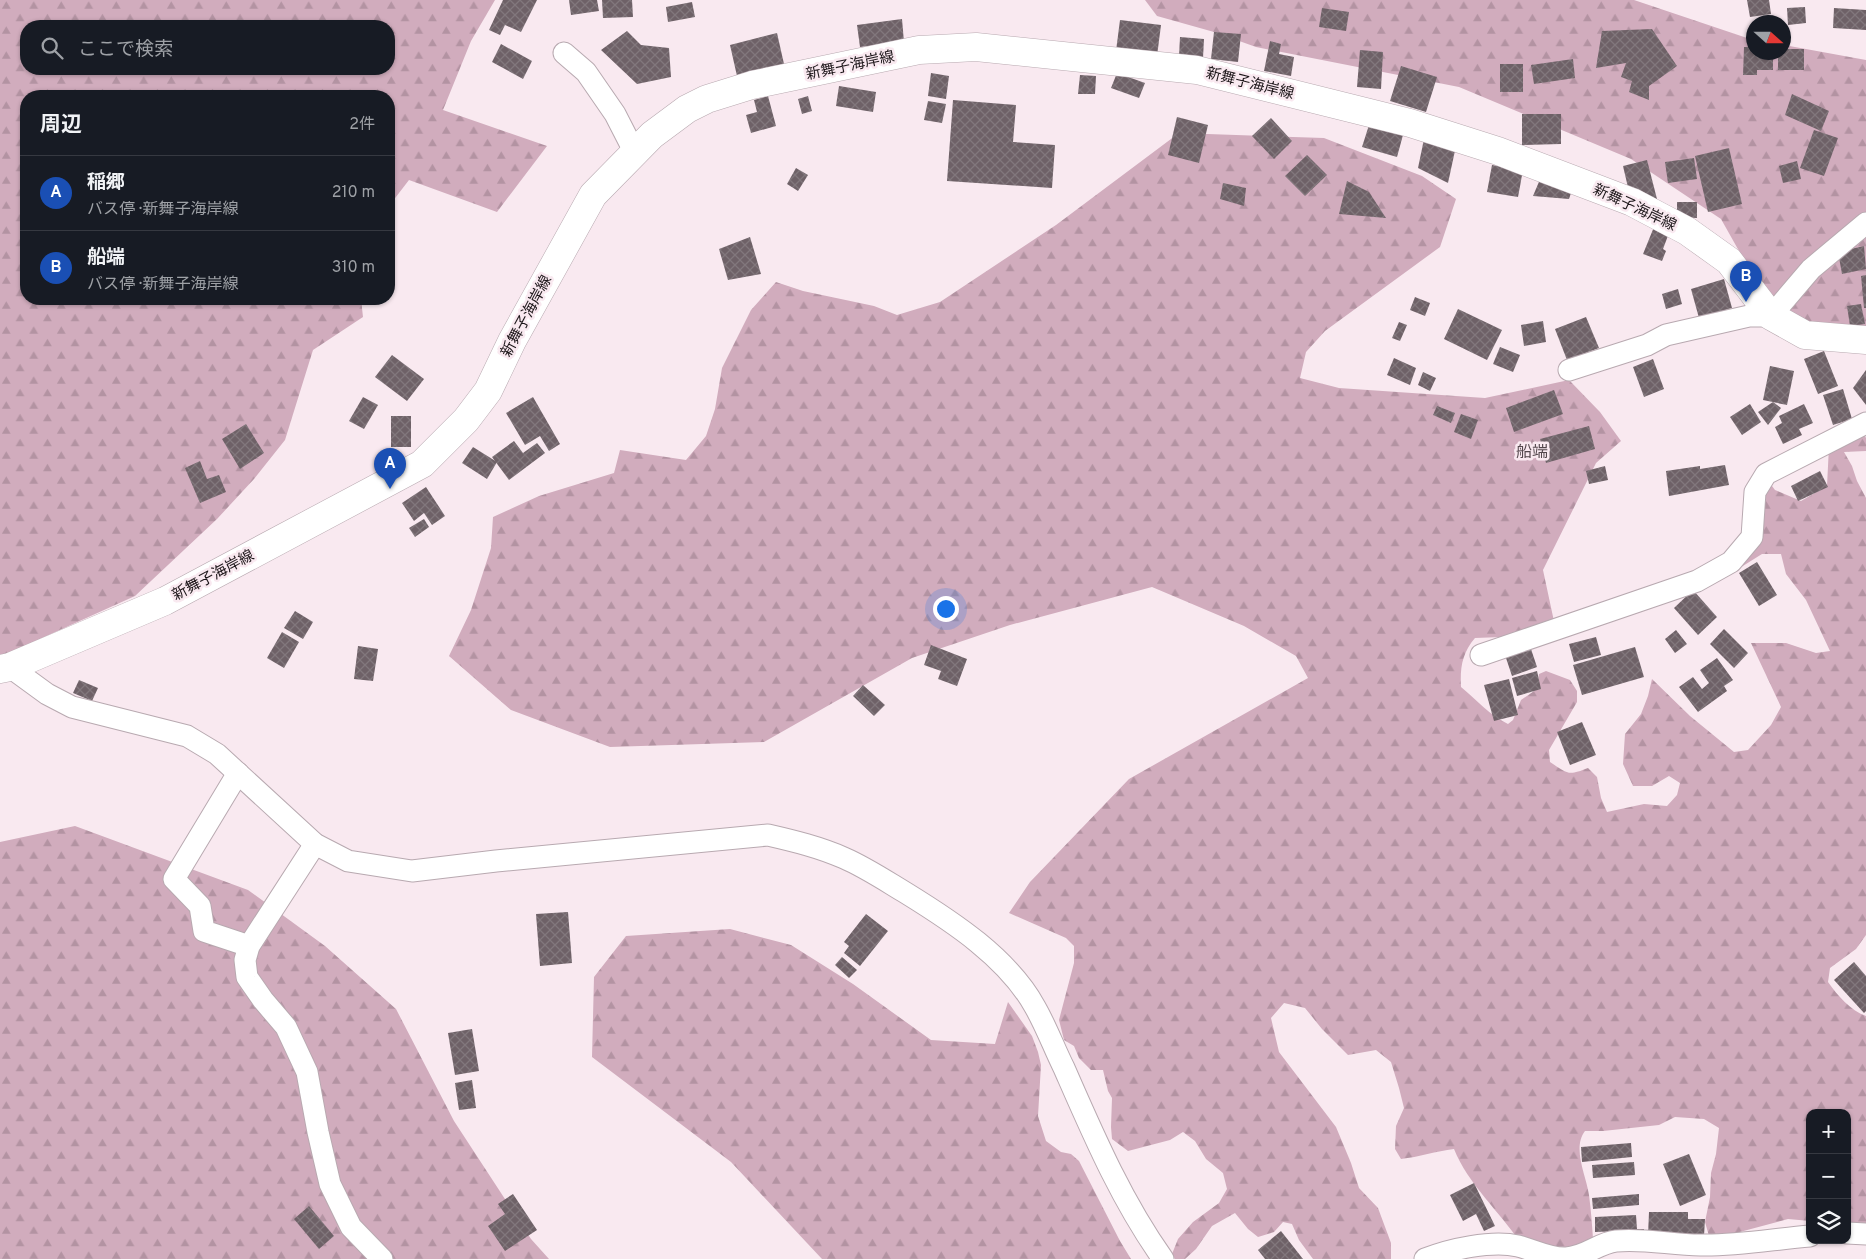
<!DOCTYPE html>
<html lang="ja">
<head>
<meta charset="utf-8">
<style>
	:root { --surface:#171b24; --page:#20242c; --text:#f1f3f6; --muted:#9ea1a6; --line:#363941; --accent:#468a99 }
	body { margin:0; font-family:Overpass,"Noto Sans JP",sans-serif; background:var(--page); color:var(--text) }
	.controls { position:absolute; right:15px; bottom:15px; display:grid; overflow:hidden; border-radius:10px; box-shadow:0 1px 4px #0004 }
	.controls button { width:45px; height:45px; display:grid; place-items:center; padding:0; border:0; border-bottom:1px solid var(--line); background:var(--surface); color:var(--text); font:25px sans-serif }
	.compass { position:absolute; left:1746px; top:15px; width:45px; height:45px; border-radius:50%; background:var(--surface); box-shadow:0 1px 4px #0004; rotate:111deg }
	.you { position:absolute; left:945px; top:608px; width:18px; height:18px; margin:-12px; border:4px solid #fff; border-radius:50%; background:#1a73e8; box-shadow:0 0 0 8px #1a73e833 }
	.badge { display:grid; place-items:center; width:32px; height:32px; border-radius:50%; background:var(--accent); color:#fff; font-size:16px; font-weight:700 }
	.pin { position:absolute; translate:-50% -41px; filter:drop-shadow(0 1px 2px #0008) }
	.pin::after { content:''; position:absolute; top:26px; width:18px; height:15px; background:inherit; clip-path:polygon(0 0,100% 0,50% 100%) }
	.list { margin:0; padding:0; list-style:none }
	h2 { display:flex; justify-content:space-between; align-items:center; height:65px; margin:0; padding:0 20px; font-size:21px }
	h2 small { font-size:16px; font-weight:400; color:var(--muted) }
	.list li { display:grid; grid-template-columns:32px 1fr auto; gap:15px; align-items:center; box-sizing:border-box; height:75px; padding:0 20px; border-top:1px solid var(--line) }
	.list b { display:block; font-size:19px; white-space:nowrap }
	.list p { margin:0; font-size:16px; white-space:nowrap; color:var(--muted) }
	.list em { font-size:16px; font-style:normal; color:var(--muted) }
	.icon { flex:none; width:28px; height:28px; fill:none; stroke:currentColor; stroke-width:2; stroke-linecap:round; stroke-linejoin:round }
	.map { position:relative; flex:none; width:1866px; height:1259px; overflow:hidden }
	.search { position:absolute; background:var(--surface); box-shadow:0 1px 4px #0004; left:20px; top:20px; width:375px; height:55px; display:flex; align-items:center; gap:12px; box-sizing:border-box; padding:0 18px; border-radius:20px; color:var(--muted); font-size:19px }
	.panel { position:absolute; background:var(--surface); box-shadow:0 1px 4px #0004; left:20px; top:90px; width:375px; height:215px; border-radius:20px }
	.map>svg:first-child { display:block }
</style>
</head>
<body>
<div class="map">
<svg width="1866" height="1259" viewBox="0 0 1866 1259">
	<defs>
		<pattern id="forest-firs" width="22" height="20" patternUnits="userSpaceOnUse" patternTransform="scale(1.25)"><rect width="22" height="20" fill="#d1acbd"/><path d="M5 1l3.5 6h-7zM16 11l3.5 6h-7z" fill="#b393a2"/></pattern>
		<pattern id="building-cross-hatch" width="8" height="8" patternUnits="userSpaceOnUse" patternTransform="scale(1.25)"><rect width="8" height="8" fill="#6e6167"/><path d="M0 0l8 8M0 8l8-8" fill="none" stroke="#81777c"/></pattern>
	</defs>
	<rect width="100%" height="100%" fill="#f9e9f0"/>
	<g fill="url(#forest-firs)" fill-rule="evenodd">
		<path d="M 0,0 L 495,0 L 471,41 L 443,110 L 547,146 L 497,212 L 409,180 L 389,206 L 389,96 L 26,96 L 26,299 L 361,299 L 363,317 L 313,350 L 285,440 L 254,479 L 217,519 L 135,596 L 0,657 ZM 26,26 L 389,26 L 389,69 L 26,69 Z"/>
		<path d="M 1145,0 L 1634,0 L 1753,40 L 1754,52 L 1784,52 L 1784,45 L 1866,60 L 1866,328 L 1829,335 L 1775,315 L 1721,219 L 1631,159 L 1459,87 L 1256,47 L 1214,32 L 1157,16 Z"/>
		<path d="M 1179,133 L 1324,138 L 1422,176 L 1456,199 L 1440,247 L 1325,331 L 1306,352 L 1300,378 L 1339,388 L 1485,398 L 1569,380 L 1600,412 L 1621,441 L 1596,463 L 1543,570 L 1555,626 L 1502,637 L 1475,638 C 1462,653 1460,668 1461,687 C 1477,700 1489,715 1508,724 L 1513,720 L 1521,700 L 1537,689 L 1539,674 L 1546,671 L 1570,680 L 1577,691 L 1577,702 L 1549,750 L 1550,762 C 1568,774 1568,776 1588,768 L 1597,777 L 1601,798 L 1607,812 L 1644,804 L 1667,806 L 1677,795 L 1680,783 L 1669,776 L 1652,786 L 1633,786 L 1623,764 L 1625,734 L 1641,714 L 1648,696 L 1652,679 L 1690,716 L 1734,752 L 1748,750 L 1771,725 L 1781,707 L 1751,643 L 1786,643 L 1816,653 L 1830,651 L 1806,600 L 1786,574 L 1781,554 L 1762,554 L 1730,574 L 1739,545 L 1769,482 L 1775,490 L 1801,501 L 1827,486 L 1829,446 L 1863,432 L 1866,438 L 1866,451 L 1844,452 L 1852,466 L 1857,481 L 1866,498 L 1866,935 L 1856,949 L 1830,968 L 1828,982 C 1838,996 1850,1010 1866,1016 L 1866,1223 L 1847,1223 L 1847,1113 L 1810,1113 L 1810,1221 L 1788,1219 L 1721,1237 L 1709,1236 L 1705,1222 L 1710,1197 L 1711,1173 L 1716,1154 L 1719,1128 L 1704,1119 L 1675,1117 L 1659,1125 L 1603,1131 L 1585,1131 C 1572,1148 1586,1175 1589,1195 C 1591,1210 1592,1224 1593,1239 L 1578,1258 L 1520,1242 C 1499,1211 1468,1184 1454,1149 C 1436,1151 1419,1157 1401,1159 L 1395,1149 L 1396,1126 L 1404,1108 L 1399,1088 L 1391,1062 L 1376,1050 L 1348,1055 L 1322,1029 L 1305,1008 L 1284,1003 L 1271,1018 L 1279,1052 L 1336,1127 L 1351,1163 L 1359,1188 L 1378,1208 L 1391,1243 L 1391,1259 L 1313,1259 L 1299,1240 L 1292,1224 L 1283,1222 L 1274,1232 L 1258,1237 L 1248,1229 L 1235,1213 L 1212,1226 L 1196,1249 L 1185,1259 L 1175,1259 L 1172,1254 L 1178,1239 L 1193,1222 L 1219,1203 L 1227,1189 L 1223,1173 L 1206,1159 L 1195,1141 L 1183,1132 L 1170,1140 L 1128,1151 L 1112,1139 L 1111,1127 L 1112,1098 L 1108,1091 L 1103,1070 L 1091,1070 L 1079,1058 L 1074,1046 L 1064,1040 L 1059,1020 L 1074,963 L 1074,946 L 1066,938 L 1009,913 L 1030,882 L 1129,779 L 1308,678 L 1296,656 L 1244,626 L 1152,587 L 1010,625 L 912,658 L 764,742 L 610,747 L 511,710 L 449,656 L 471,610 L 491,548 L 493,517 L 539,496 L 614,473 L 620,450 L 686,460 L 706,436 L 715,409 L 722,368 L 751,310 L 776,282 L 803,291 L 874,306 L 897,315 L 940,302 L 1056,225 Z"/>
		<path d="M 75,826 L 248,890 L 325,946 L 396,1009 L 454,1121 L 531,1239 L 549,1259 L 0,1259 L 0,842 Z"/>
		<path d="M 730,929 L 791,945 L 853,984 L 931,1040 L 995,1044 L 1008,1002 L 1032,1036 L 1038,1052 L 1041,1065 L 1038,1116 L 1046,1141 L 1061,1152 L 1071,1154 L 1079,1161 L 1120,1241 L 1131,1259 L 822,1259 L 731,1162 L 592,1057 L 594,977 L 626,936 Z"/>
	</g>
	<g fill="url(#building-cross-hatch)">
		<path d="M 503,0 L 537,0 L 521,32 L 505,25 L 500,35 L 489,30 Z"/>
		<path d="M 569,0 L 597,0 L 599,11 L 571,15 Z"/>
		<path d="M 602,0 L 632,0 L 633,17 L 603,18 Z"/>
		<path d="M 1747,0 L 1769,0 L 1771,14 L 1750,17 Z"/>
		<path d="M 692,2 L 695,17 L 668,22 L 666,7 Z"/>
		<path d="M 1805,7 L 1806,23 L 1788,25 L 1787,8 Z"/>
		<path d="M 1322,8 L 1349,12 L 1346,31 L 1319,27 Z"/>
		<path d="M 1834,8 L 1866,10 L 1866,30 L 1833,28 Z"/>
		<path d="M 902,19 L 904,42 L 860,47 L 857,25 Z"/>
		<path d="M 1120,20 L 1161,25 L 1157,56 L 1116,51 Z"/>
		<path d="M 1652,29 L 1677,66 L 1649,86 L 1649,100 L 1629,92 L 1632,81 L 1621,77 L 1626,63 L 1596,68 L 1602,31 Z"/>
		<path d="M 627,31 L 641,45 L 669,48 L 671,77 L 637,84 L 601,50 Z"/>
		<path d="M 1214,32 L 1241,34 L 1238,62 L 1211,59 Z"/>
		<path d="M 777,33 L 784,64 L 737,76 L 730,45 Z"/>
		<path d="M 1180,37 L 1204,39 L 1203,58 L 1179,56 Z"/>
		<path d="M 1270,41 L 1281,44 L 1279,54 L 1294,57 L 1291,76 L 1264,71 Z"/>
		<path d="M 501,44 L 532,61 L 523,79 L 492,62 Z"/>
		<path d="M 1744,47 L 1754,47 L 1754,52 L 1773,52 L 1773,70 L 1757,70 L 1757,75 L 1743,75 Z"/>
		<path d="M 1784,49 L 1804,49 L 1804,70 L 1778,70 L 1778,52 L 1784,52 Z"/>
		<path d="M 1360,50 L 1383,52 L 1381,89 L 1357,87 Z"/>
		<path d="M 1573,59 L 1575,78 L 1534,84 L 1531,65 Z"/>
		<rect x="1500" y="64" width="23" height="28"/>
		<path d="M 1401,66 L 1437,77 L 1426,112 L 1390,101 Z"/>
		<path d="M 931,73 L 949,76 L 946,99 L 928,96 Z"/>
		<path d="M 1117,73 L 1145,83 L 1139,98 L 1111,88 Z"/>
		<path d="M 1080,75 L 1096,76 L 1095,94 L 1078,94 Z"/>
		<path d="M 839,86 L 876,92 L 873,112 L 836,106 Z"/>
		<path d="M 1792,94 L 1829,111 L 1821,131 L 1785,115 Z"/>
		<path d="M 768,96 L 776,126 L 751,133 L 746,115 L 757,112 L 754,100 Z"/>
		<path d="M 808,96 L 812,111 L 802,114 L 798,99 Z"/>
		<path d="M 953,100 L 1016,105 L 1013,142 L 1055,145 L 1052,188 L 947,181 Z"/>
		<path d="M 928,101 L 946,104 L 942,123 L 924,120 Z"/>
		<path d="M 1522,114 L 1561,114 L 1561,144 L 1522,145 Z"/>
		<path d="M 1177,117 L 1208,125 L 1199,163 L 1168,155 Z"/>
		<path d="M 1271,118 L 1292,141 L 1274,159 L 1252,136 Z"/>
		<path d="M 1369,125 L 1403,135 L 1397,157 L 1362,147 Z"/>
		<path d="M 1814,130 L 1838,138 L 1824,176 L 1800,168 Z"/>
		<path d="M 1424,139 L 1456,146 L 1448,183 L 1418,168 Z"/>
		<path d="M 1729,148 L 1742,204 L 1708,212 L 1695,156 Z"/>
		<path d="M 1307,155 L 1327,175 L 1305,196 L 1285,176 Z"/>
		<path d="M 1694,158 L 1697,179 L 1668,183 L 1665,162 Z"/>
		<path d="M 1647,160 L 1657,199 L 1642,203 L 1630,196 L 1623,166 Z"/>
		<path d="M 1797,161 L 1801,179 L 1783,183 L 1779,166 Z"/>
		<path d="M 1492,165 L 1523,170 L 1518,197 L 1487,192 Z"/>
		<path d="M 796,168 L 808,175 L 798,191 L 787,184 Z"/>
		<path d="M 1541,177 L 1572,190 L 1569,199 L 1533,196 Z"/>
		<path d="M 1347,181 L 1369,192 L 1386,218 L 1339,214 Z"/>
		<path d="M 1223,183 L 1246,188 L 1244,206 L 1220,199 Z"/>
		<path d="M 1677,202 L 1697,202 L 1697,218 L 1677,217 Z"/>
		<path d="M 1654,227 L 1669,233 L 1663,249 L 1666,251 L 1662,261 L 1643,254 Z"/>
		<path d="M 750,237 L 761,274 L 728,280 L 719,249 Z"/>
		<path d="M 1864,246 L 1866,269 L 1842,274 L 1838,252 Z"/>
		<path d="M 1866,275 L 1866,308 L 1864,308 L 1861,276 Z"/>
		<path d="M 1724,279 L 1732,308 L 1699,318 L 1691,289 Z"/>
		<path d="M 1678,289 L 1682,304 L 1666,309 L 1662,294 Z"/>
		<path d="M 1415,297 L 1430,303 L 1425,316 L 1410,310 Z"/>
		<path d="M 1861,304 L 1865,324 L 1850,326 L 1847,306 Z"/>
		<path d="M 1458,309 L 1502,330 L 1487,360 L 1444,339 Z"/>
		<path d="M 1586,317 L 1599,348 L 1567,360 L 1555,329 Z"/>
		<path d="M 1543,321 L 1546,342 L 1524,346 L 1521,325 Z"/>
		<path d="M 1399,322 L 1407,325 L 1400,341 L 1392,338 Z"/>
		<path d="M 1500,347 L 1520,355 L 1513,372 L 1493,364 Z"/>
		<path d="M 1824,351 L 1838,386 L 1818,394 L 1804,359 Z"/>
		<path d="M 392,355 L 424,379 L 407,401 L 375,377 Z"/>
		<path d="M 1394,358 L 1416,368 L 1410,385 L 1387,375 Z"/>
		<path d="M 1653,359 L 1664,389 L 1644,397 L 1633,367 Z"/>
		<path d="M 1770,366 L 1794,371 L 1787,405 L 1763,400 Z"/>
		<path d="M 1866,370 L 1866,405 L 1853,388 Z"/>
		<path d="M 1423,372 L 1436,378 L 1430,391 L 1418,385 Z"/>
		<path d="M 1843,389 L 1852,419 L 1833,425 L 1823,395 Z"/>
		<path d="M 1554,390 L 1563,414 L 1514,432 L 1506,408 Z"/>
		<path d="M 363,397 L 378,405 L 364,429 L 349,421 Z"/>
		<path d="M 533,397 L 560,444 L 549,451 L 540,436 L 525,445 L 506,413 Z"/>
		<path d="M 1773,402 L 1781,408 L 1768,425 L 1758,412 Z"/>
		<path d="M 1750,404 L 1761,422 L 1742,435 L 1730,417 Z"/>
		<path d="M 1804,404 L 1813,423 L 1799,429 L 1802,435 L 1783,444 L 1775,427 L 1782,423 L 1779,416 Z"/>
		<path d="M 1437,406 L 1455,413 L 1451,423 L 1433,415 Z"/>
		<path d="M 1461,414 L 1478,420 L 1471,439 L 1454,432 Z"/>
		<rect x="391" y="416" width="20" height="31"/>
		<path d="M 246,424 L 264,453 L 240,469 L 222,439 Z"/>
		<path d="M 1589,426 L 1595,449 L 1546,463 L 1540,439 Z"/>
		<path d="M 514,441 L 523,453 L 537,443 L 545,453 L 509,480 L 492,457 Z"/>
		<path d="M 473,447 L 497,462 L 487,479 L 462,463 Z"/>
		<path d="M 200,461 L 207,479 L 219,475 L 226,492 L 200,503 L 185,468 Z"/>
		<path d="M 1725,465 L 1729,485 L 1669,496 L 1666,471 L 1700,466 L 1700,469 Z"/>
		<path d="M 1605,466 L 1608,480 L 1589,484 L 1586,471 Z"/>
		<path d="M 1820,471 L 1828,487 L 1798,501 L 1791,486 Z"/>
		<path d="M 426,487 L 445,516 L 432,525 L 424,513 L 414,521 L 402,503 Z"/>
		<path d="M 424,519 L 429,527 L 415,537 L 409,528 Z"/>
		<path d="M 1757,562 L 1777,595 L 1759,606 L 1739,573 Z"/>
		<path d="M 1693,590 L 1717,617 L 1698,635 L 1674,608 Z"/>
		<path d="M 295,611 L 313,622 L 303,639 L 284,628 Z"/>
		<path d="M 1724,629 L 1748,653 L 1734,668 L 1710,644 Z"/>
		<path d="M 1676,630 L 1687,644 L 1675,653 L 1665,639 Z"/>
		<path d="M 282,632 L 299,642 L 284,668 L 267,658 Z"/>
		<path d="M 1596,637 L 1601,655 L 1574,662 L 1569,644 Z"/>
		<path d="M 1529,643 L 1537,667 L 1512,676 L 1504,652 Z"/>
		<path d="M 931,645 L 967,659 L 957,686 L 938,679 L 941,671 L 924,665 Z"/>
		<path d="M 358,646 L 378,649 L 373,681 L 354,679 Z"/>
		<path d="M 1635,647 L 1644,677 L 1582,695 L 1573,665 Z"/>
		<path d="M 1717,658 L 1733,680 L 1724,686 L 1727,691 L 1698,712 L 1679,687 L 1693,677 L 1702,689 L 1709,683 L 1700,670 Z"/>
		<path d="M 1537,671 L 1541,689 L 1517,696 L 1512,678 Z"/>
		<path d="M 1509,679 L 1518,715 L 1494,721 L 1484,685 Z"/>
		<path d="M 79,680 L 98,688 L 92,701 L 73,693 Z"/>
		<path d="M 863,685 L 885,705 L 874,716 L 853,696 Z"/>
		<path d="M 1582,722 L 1596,755 L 1570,765 L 1557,732 Z"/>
		<path d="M 568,912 L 572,963 L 540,966 L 536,914 Z"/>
		<path d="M 866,914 L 888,931 L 860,966 L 844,953 L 849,946 L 844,942 Z"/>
		<path d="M 842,957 L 857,970 L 849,978 L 835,965 Z"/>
		<path d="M 1854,962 L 1866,976 L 1866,1011 L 1864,1013 L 1834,980 Z"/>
		<path d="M 472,1029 L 479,1071 L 455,1075 L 448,1033 Z"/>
		<path d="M 472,1080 L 476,1108 L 459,1110 L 455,1083 Z"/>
		<path d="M 1631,1143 L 1632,1157 L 1582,1162 L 1581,1147 Z"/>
		<path d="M 1689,1154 L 1706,1195 L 1680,1206 L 1663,1164 Z"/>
		<path d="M 1634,1162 L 1635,1175 L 1593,1178 L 1592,1165 Z"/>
		<path d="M 1474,1183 L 1495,1226 L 1484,1231 L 1476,1214 L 1463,1221 L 1450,1195 Z"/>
		<path d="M 513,1194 L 537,1230 L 505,1251 L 488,1226 L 505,1214 L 498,1204 Z"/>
		<path d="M 1639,1194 L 1639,1205 L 1593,1209 L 1592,1198 Z"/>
		<path d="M 309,1206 L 334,1236 L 319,1249 L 294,1219 Z"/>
		<path d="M 1649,1212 L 1688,1212 L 1688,1219 L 1705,1219 L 1704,1236 L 1648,1235 Z"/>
		<path d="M 1636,1215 L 1637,1229 L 1644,1229 L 1644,1238 L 1627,1231 L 1595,1232 L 1595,1217 Z"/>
		<path d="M 1281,1231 L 1303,1259 L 1265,1259 L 1258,1250 Z"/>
	</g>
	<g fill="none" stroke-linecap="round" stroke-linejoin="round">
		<defs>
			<g id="street">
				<path d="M 564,53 L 586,72 L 615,114 L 635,153"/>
				<path d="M 1569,370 L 1647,345 L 1666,335 L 1749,316 L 1771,316 L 1811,269 L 1866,223"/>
				<path d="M 1481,655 L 1697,581 L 1731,562 L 1752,537 L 1755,492 L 1766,474 L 1866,423"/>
				<path d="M 10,667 L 47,694 L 72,707 L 187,736 L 217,754 L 315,844 L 348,861 L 412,871 L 496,861 L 768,835 C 794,841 819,847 844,858 C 865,867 886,881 906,893 C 953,922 1008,958 1035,1007 C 1046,1026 1054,1048 1064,1068 C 1093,1134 1121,1200 1163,1259"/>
				<path d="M 238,773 L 174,879 L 200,906 L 204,931 L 249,946"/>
				<path d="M 315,844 L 249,946 L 245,960 L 247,977 L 263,1000 L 286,1027 L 307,1072 L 318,1132 L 330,1184 L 351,1227 L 382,1259"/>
				<path d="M 1847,1233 L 1866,1234"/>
				<path d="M 1425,1259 C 1450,1249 1492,1240 1518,1246 C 1534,1250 1550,1259 1566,1258 C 1586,1257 1598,1243 1616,1241 C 1644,1238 1672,1245 1700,1245 C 1737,1246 1773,1239 1810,1236"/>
			</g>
			<path id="secondary" d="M 0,669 L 10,667 L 165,601 L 422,464 L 466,420 L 488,391 L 512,341 L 593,195 L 652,135 L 687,109 L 707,99 L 752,85 L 919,50 L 976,47 L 1197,70 L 1410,123 L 1498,151 L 1632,202 L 1687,231 L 1729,261 L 1771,316 L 1805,335 L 1866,340"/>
		</defs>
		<use href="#street" stroke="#b8a9b0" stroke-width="23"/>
		<use href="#secondary" stroke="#b8a9b0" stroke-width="29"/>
		<use href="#street" stroke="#fff" stroke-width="21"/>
		<use href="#secondary" stroke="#fff" stroke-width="28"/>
	</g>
	<g text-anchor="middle" stroke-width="5" stroke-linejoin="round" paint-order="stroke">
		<g font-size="15" fill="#1c1619" stroke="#f9e9f0">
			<text transform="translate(850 65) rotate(-12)" y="5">新舞子海岸線</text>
			<text transform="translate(1250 83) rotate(14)" y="5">新舞子海岸線</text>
			<text transform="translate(1635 207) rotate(25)" y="5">新舞子海岸線</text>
			<text transform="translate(526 316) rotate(-62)" y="5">新舞子海岸線</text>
			<text transform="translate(213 575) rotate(-28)" y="5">新舞子海岸線</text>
		</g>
		<g font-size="16" fill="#53474c" stroke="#f9e9f0">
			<text x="1532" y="457">船端</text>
		</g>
	</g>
</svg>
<div class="controls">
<button>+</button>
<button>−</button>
<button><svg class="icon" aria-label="layers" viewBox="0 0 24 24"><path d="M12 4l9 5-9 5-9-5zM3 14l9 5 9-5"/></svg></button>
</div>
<svg class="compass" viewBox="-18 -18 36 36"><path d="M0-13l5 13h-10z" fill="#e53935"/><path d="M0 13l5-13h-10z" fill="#9ea1a6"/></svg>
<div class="you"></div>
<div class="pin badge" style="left:390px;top:489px;background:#1a4fb4">A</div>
<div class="pin badge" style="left:1746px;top:302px;background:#1a4fb4">B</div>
<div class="search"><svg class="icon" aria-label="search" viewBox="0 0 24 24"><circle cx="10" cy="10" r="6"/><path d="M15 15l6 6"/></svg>ここで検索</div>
<section class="panel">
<h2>周辺<small>2件</small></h2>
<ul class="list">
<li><span class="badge" style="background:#1a4fb4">A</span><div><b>稲郷</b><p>バス停 · 新舞子海岸線</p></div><em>210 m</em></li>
<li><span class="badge" style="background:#1a4fb4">B</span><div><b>船端</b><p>バス停 · 新舞子海岸線</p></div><em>310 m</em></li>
</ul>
</section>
</div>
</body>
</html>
